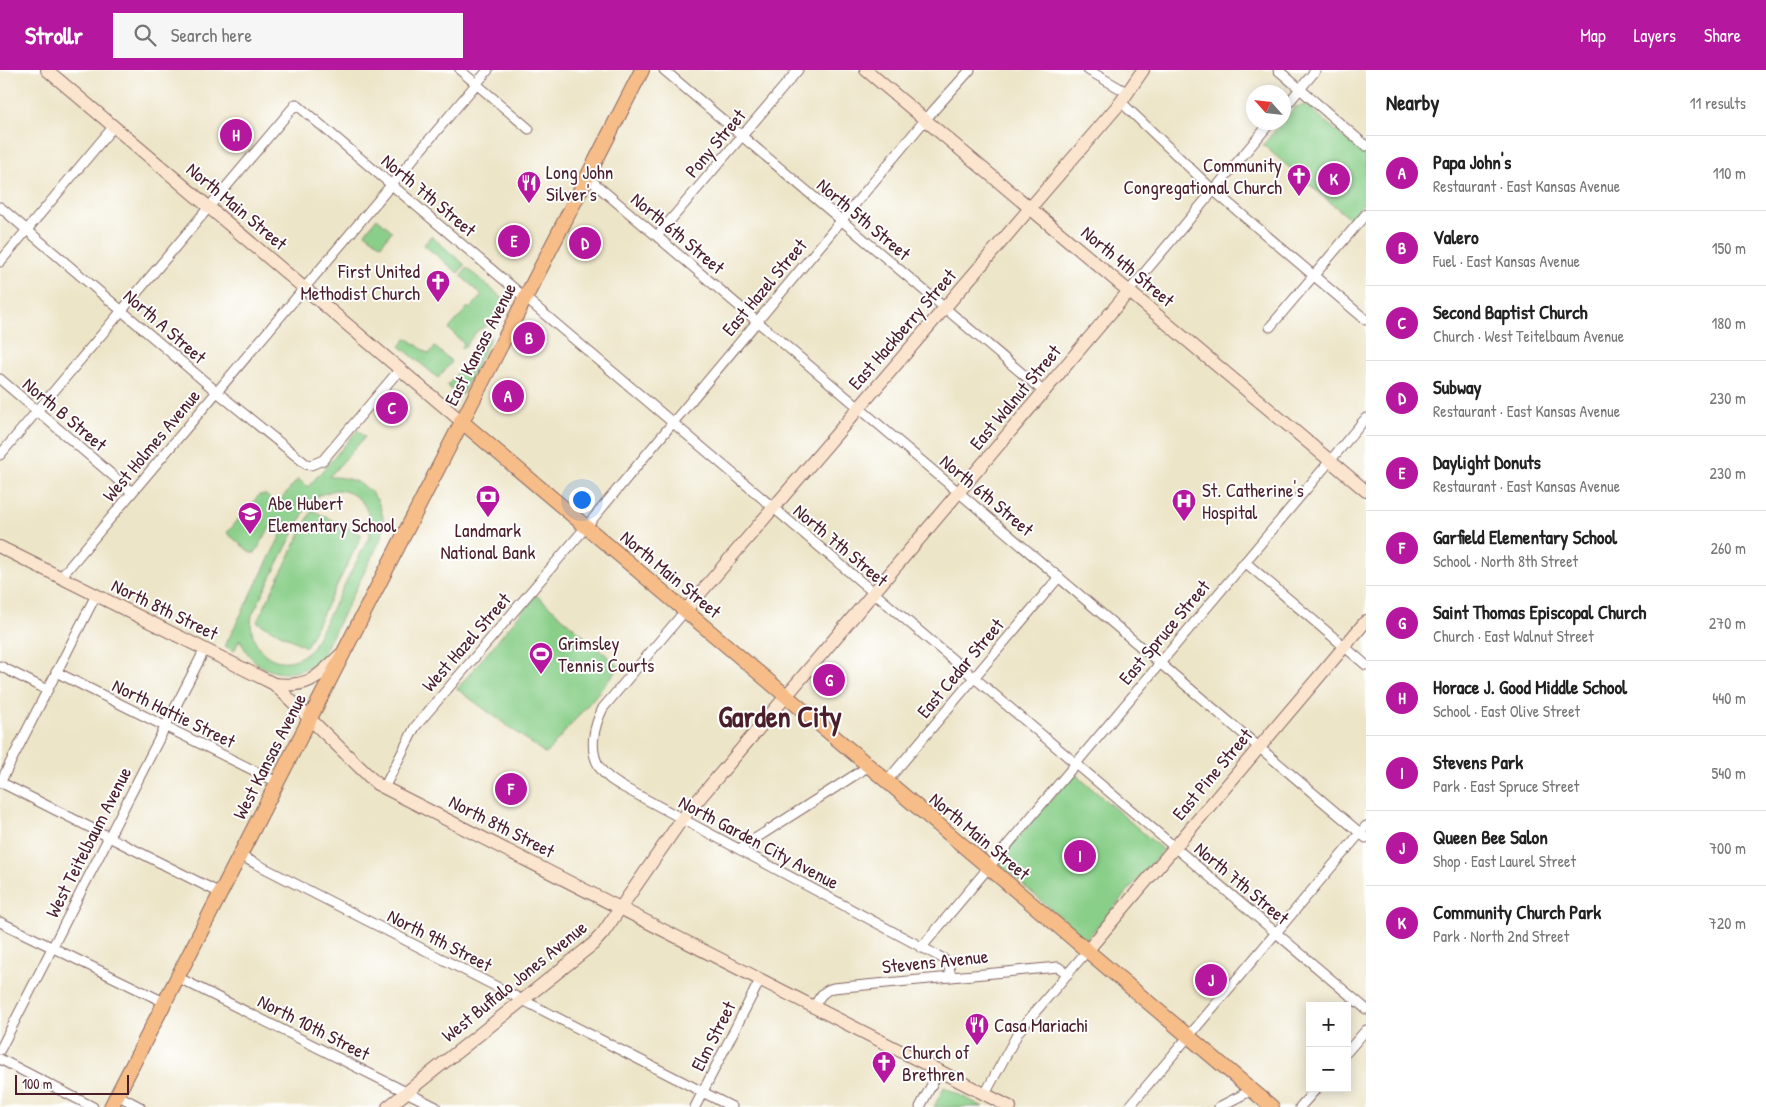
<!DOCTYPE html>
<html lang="en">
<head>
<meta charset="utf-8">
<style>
	:root { --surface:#fff; --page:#f6f6f6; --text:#222; --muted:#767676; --line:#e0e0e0; --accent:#b5179e }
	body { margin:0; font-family:"Patrick Hand",sans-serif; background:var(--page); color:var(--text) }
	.controls { position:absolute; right:15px; bottom:15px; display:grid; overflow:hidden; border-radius:0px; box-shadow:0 2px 12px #0003 }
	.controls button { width:45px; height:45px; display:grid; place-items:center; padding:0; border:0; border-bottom:1px solid var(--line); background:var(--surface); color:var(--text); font:25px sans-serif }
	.compass { position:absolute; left:1246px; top:15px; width:45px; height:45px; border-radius:50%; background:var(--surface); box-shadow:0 2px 12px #0003; rotate:297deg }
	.scale { position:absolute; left:15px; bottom:12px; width:114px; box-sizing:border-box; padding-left:5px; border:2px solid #4a1f2b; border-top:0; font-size:14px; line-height:18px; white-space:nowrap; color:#4a1f2b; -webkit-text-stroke:4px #fff; paint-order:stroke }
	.you { position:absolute; left:581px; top:429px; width:18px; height:18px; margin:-12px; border:4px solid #fff; border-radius:50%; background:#1a73e8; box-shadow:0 0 0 8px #1a73e833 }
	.badge { display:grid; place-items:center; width:32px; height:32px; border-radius:50%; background:var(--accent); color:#fff; font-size:16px; font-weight:700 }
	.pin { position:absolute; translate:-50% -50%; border:2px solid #fff; box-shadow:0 1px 5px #0006 }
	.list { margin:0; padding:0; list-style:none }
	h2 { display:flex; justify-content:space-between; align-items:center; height:65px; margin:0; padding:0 20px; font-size:21px }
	h2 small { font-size:16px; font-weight:400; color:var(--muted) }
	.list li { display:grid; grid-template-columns:32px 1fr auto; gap:15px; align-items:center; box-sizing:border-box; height:75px; padding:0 20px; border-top:1px solid var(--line) }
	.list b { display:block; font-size:19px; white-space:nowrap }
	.list p { margin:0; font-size:16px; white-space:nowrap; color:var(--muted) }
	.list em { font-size:16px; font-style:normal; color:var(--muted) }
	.icon { flex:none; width:28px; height:28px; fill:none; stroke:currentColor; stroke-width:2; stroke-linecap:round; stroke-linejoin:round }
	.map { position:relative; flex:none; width:1366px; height:1037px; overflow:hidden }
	header { display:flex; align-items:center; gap:30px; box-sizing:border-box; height:70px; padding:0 25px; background:var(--accent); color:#fff }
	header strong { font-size:24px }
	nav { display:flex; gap:28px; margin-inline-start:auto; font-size:18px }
	.search { width:350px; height:45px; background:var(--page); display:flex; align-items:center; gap:12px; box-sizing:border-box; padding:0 18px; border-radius:0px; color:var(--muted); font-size:19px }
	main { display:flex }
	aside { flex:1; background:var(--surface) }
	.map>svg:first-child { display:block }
</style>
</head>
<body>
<header>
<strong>Strollr</strong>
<div class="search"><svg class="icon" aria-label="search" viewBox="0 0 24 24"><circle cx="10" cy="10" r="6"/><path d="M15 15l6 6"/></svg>Search here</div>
<nav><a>Map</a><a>Layers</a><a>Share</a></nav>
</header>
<main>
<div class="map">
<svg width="1366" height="1037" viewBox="0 0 1366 1037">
	<rect width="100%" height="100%" fill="#fff"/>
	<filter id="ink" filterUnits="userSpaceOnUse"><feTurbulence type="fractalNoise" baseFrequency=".02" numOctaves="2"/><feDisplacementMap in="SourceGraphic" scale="10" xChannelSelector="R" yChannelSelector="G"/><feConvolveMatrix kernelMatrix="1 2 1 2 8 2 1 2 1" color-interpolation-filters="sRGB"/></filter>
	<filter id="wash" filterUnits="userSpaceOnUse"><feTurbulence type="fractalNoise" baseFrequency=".0096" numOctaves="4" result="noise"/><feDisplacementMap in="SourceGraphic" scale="20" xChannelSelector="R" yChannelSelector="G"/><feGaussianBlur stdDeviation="1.12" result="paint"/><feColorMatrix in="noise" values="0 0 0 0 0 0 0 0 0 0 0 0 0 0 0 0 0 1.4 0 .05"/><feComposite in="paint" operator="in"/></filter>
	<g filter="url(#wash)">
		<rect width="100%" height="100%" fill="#ede5c8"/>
		<g fill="#8acf89" stroke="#6a775a" fill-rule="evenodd">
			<path d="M 1307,35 L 1366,87 L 1366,130 L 1350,149 L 1263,75 L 1295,37 Z"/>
			<path d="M 377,148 L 392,161 L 381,175 L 365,163 Z"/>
			<path d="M 431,166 L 464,194 L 464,196 L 458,203 L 424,175 Z"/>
			<path d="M 467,198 L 508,233 L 500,249 L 477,261 L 463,279 L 461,277 L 464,274 L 449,259 L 468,237 L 470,239 L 482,225 L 461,206 Z"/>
			<path d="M 491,267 L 462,324 L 458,325 L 447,316 L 484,271 Z"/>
			<path d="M 407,268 L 429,284 L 435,277 L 452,292 L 438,308 L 400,276 Z"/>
			<path d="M 358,360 L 365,367 L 329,407 C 365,406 389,430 382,467 L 321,588 C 292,614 254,605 240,569 L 234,581 L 225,576 L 284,459 L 272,454 L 255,483 L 251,483 L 227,463 L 259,425 L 266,425 L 277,434 L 298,409 L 308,417 ZM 335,420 C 360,420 375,443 369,467 L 312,578 C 284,608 246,583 252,545 L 307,436 L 319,425 Z"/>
			<path d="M 312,440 L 362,465 L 306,577 L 257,552 Z"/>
			<path d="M 536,525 L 620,597 L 546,684 L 457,619 Z"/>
			<path d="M 1074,703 L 1163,780 L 1086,870 L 997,792 Z"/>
			<path d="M 944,1017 L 983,1037 L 934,1037 Z"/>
		</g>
	</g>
	<g filter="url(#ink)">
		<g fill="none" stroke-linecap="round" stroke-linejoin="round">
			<defs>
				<g id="street">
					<path d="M 460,0 L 529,59"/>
					<path d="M 664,0 L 1044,322"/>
					<path d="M 1088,0 L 1128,23"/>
					<path d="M 1278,0 L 1366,76"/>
					<path d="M 1121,32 L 1213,120 L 1366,250"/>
					<path d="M 1284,38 L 1316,0"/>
					<path d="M 587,107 L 1366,768"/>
					<path d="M 0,137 L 217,322 L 306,394 L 311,395 L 323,390 L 400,299"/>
					<path d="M 657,166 L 798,0"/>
					<path d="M 0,192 L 114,56"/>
					<path d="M 1129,221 L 1271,52"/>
					<path d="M 1270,257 L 1366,144"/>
					<path d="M 0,309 L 132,422"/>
					<path d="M 0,385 L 296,34 L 1366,939"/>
					<path d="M 1245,492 L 1366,595"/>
					<path d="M 61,507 L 488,0"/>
					<path d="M 685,541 L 603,638 C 594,656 588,680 600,698 C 605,706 613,711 621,716 L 942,888 L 948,893 L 951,906"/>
					<path d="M 0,596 L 47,620"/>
					<path d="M 56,602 L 277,712"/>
					<path d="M 887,711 L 1059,507"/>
					<path d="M 0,712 L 220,823"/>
					<path d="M 0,713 L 96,525"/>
					<path d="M 384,718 L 415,657 L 586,457 L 925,50 L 970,0"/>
					<path d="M 739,779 L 869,696"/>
					<path d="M 239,785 L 732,1037"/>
					<path d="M 0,852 L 164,932"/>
					<path d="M 921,878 L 1366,348"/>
					<path d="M 177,907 L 436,1037"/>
					<path d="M 814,937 C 819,928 822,921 833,918 L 1058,897 L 1068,904"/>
					<path d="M 0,980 L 205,579"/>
					<path d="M 1347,982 L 1366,960"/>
					<path d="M 0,989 L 93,1037"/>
					<path d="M 985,1024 L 1019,961 L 1087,881"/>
					<path d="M 117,1025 L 140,1037"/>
					<path d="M 695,1037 L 760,910"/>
					<path d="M 920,1037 L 939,1001"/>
					<path d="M 1129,1037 L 1366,756"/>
					<path d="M 1219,1037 L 1252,1020"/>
					<path d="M 1300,1037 L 1317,1018"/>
				</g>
				<g id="secondary">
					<path d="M 47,0 L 461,351"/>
					<path d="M 866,0 L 1366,421"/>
					<path d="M 0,477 L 274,614 L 377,714 L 1010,1037"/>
					<path d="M 685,541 L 1121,32 L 1143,0"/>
					<path d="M 274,614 C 308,618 317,608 340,585"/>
					<path d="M 1087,881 L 1366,551"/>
					<path d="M 388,1037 L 593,874 L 603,863 L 682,749 L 1129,221"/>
				</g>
				<g id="primary">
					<path d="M 461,351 L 1272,1037"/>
					<path d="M 111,1037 L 642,0"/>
				</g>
			</defs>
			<use href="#street" stroke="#836462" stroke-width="11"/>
			<use href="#secondary" stroke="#836462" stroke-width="14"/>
			<use href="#primary" stroke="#836462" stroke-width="16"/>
			<use href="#street" stroke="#fff" stroke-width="9"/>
			<use href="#secondary" stroke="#fce5cf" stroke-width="12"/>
			<use href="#primary" stroke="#f7bd88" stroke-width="14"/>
		</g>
	</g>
	<defs>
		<symbol id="church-pin" viewBox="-11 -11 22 30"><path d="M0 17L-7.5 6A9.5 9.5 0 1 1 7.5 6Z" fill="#b5179e" stroke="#fff"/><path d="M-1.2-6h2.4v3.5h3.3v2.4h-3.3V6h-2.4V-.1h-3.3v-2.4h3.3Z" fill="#fff"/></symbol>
		<symbol id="restaurant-pin" viewBox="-11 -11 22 30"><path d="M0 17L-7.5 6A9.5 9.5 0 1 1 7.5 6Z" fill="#b5179e" stroke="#fff"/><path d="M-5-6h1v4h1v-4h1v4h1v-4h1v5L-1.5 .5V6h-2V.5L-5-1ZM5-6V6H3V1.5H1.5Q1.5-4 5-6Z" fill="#fff"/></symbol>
		<symbol id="bank-pin" viewBox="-11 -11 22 30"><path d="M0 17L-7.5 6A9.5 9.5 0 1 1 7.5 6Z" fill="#b5179e" stroke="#fff"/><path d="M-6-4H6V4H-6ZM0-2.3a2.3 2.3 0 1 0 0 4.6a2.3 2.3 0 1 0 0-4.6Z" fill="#fff"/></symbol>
		<symbol id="hospital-pin" viewBox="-11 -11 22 30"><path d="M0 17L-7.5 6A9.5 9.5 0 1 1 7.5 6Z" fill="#b5179e" stroke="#fff"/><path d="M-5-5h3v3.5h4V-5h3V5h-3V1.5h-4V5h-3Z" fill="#fff"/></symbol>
		<symbol id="school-pin" viewBox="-11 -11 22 30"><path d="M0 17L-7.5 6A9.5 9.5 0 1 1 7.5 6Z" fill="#b5179e" stroke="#fff"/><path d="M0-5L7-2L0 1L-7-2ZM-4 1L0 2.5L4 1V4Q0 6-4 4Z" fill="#fff"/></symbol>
		<symbol id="stadium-pin" viewBox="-11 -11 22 30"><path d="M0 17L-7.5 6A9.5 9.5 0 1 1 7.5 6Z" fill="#b5179e" stroke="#fff"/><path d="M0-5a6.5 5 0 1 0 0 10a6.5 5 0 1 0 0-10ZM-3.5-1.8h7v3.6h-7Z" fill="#fff"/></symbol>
	</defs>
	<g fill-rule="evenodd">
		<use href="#church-pin" x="1285" y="92" width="28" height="38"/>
		<use href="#restaurant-pin" x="515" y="99" width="28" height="38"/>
		<use href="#church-pin" x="424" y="198" width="28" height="38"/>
		<use href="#bank-pin" x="474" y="413" width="28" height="38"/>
		<use href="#hospital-pin" x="1170" y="417" width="28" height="38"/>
		<use href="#school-pin" x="236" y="430" width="28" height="38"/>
		<use href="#stadium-pin" x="527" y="570" width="28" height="38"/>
		<use href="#restaurant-pin" x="963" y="941" width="28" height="38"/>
		<use href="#church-pin" x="870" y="979" width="28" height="38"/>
	</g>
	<g text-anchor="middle" stroke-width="4" stroke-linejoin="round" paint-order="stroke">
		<g font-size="19" fill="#4a1f2b" stroke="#fff">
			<text transform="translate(715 73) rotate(-50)" y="7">Pony Street</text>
			<text transform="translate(429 125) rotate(40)" y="7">North 7th Street</text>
			<text transform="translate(237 136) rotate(40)" y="7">North Main Street</text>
			<text transform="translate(864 149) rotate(40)" y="7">North 5th Street</text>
			<text transform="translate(678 163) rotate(40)" y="7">North 6th Street</text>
			<text transform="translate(1128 196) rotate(40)" y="7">North 4th Street</text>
			<text transform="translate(764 217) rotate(-50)" y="7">East Hazel Street</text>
			<text transform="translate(165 256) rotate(41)" y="7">North A Street</text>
			<text transform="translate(902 259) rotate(-49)" y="7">East Hackberry Street</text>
			<text transform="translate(480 274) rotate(-63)" y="7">East Kansas Avenue</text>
			<text transform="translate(1015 327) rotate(-50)" y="7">East Walnut Street</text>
			<text transform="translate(65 344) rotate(40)" y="7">North B Street</text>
			<text transform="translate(151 375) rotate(-50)" y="7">West Holmes Avenue</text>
			<text transform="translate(987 425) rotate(40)" y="7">North 6th Street</text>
			<text transform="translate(841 475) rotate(40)" y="7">North 7th Street</text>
			<text transform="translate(671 504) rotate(40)" y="7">North Main Street</text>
			<text transform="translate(165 539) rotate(26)" y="7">North 8th Street</text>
			<text transform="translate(1164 562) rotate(-50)" y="7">East Spruce Street</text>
			<text transform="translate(466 572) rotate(-49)" y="7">West Hazel Street</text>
			<text transform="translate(960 598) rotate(-50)" y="7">East Cedar Street</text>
			<text transform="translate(174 643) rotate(26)" y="7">North Hattie Street</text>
			<text transform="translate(269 686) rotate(-63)" y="7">West Kansas Avenue</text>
			<text transform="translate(1212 704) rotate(-50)" y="7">East Pine Street</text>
			<text transform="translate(502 756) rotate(27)" y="7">North 8th Street</text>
			<text transform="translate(980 766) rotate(40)" y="7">North Main Street</text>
			<text transform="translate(88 772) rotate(-63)" y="7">West Teitelbaum Avenue</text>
			<text transform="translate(759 772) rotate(28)" y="7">North Garden City Avenue</text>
			<text transform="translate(1242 813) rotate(40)" y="7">North 7th Street</text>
			<text transform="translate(440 870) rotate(27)" y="7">North 9th Street</text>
			<text transform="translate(935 891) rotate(-6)" y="7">Stevens Avenue</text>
			<text transform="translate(514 911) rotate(-39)" y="7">West Buffalo Jones Avenue</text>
			<text transform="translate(314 957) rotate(27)" y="7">North 10th Street</text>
			<text transform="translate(713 966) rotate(-63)" y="7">Elm Street</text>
		</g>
		<g font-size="19" fill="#4a1f2b" stroke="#fff" text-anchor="start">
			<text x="1282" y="102" text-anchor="end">Community<tspan x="1282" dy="22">Congregational Church</tspan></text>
			<text x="546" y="109">Long John<tspan x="546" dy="22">Silver's</tspan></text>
			<text x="420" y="208" text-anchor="end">First United<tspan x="420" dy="22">Methodist Church</tspan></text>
			<text x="1202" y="427">St. Catherine's<tspan x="1202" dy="22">Hospital</tspan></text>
			<text x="268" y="440">Abe Hubert<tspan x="268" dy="22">Elementary School</tspan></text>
			<text x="488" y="467" text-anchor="middle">Landmark<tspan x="488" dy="22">National Bank</tspan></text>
			<text x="558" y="580">Grimsley<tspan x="558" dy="22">Tennis Courts</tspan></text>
			<text x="994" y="962">Casa Mariachi</text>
			<text x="902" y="989">Church of<tspan x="902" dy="22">Brethren</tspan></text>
		</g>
		<g font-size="29" font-weight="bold" fill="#4a1f2b" stroke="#fff">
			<text x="780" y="657">Garden City</text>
		</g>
	</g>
</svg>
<div class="controls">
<button>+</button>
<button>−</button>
</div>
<svg class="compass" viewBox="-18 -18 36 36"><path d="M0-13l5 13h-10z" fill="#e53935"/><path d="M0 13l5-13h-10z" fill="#767676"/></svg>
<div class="scale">100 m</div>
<div class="you"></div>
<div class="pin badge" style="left:508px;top:326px">A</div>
<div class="pin badge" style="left:529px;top:268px">B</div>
<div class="pin badge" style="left:392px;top:338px">C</div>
<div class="pin badge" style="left:585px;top:173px">D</div>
<div class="pin badge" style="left:514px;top:171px">E</div>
<div class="pin badge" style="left:511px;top:719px">F</div>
<div class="pin badge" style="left:829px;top:610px">G</div>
<div class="pin badge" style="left:236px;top:65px">H</div>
<div class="pin badge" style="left:1080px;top:786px">I</div>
<div class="pin badge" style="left:1211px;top:910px">J</div>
<div class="pin badge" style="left:1334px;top:109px">K</div>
</div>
<aside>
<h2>Nearby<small>11 results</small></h2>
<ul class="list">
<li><span class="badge">A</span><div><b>Papa John's</b><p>Restaurant · East Kansas Avenue</p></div><em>110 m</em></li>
<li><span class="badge">B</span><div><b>Valero</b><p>Fuel · East Kansas Avenue</p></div><em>150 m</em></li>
<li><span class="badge">C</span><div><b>Second Baptist Church</b><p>Church · West Teitelbaum Avenue</p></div><em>180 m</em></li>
<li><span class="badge">D</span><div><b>Subway</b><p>Restaurant · East Kansas Avenue</p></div><em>230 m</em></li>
<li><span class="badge">E</span><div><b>Daylight Donuts</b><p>Restaurant · East Kansas Avenue</p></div><em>230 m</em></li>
<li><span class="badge">F</span><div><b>Garfield Elementary School</b><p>School · North 8th Street</p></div><em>260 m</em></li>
<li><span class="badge">G</span><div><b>Saint Thomas Episcopal Church</b><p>Church · East Walnut Street</p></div><em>270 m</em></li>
<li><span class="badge">H</span><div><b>Horace J. Good Middle School</b><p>School · East Olive Street</p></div><em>440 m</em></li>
<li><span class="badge">I</span><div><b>Stevens Park</b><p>Park · East Spruce Street</p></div><em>540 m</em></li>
<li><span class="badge">J</span><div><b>Queen Bee Salon</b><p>Shop · East Laurel Street</p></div><em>700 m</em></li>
<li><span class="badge">K</span><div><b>Community Church Park</b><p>Park · North 2nd Street</p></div><em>720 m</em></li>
</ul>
</aside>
</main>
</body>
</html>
